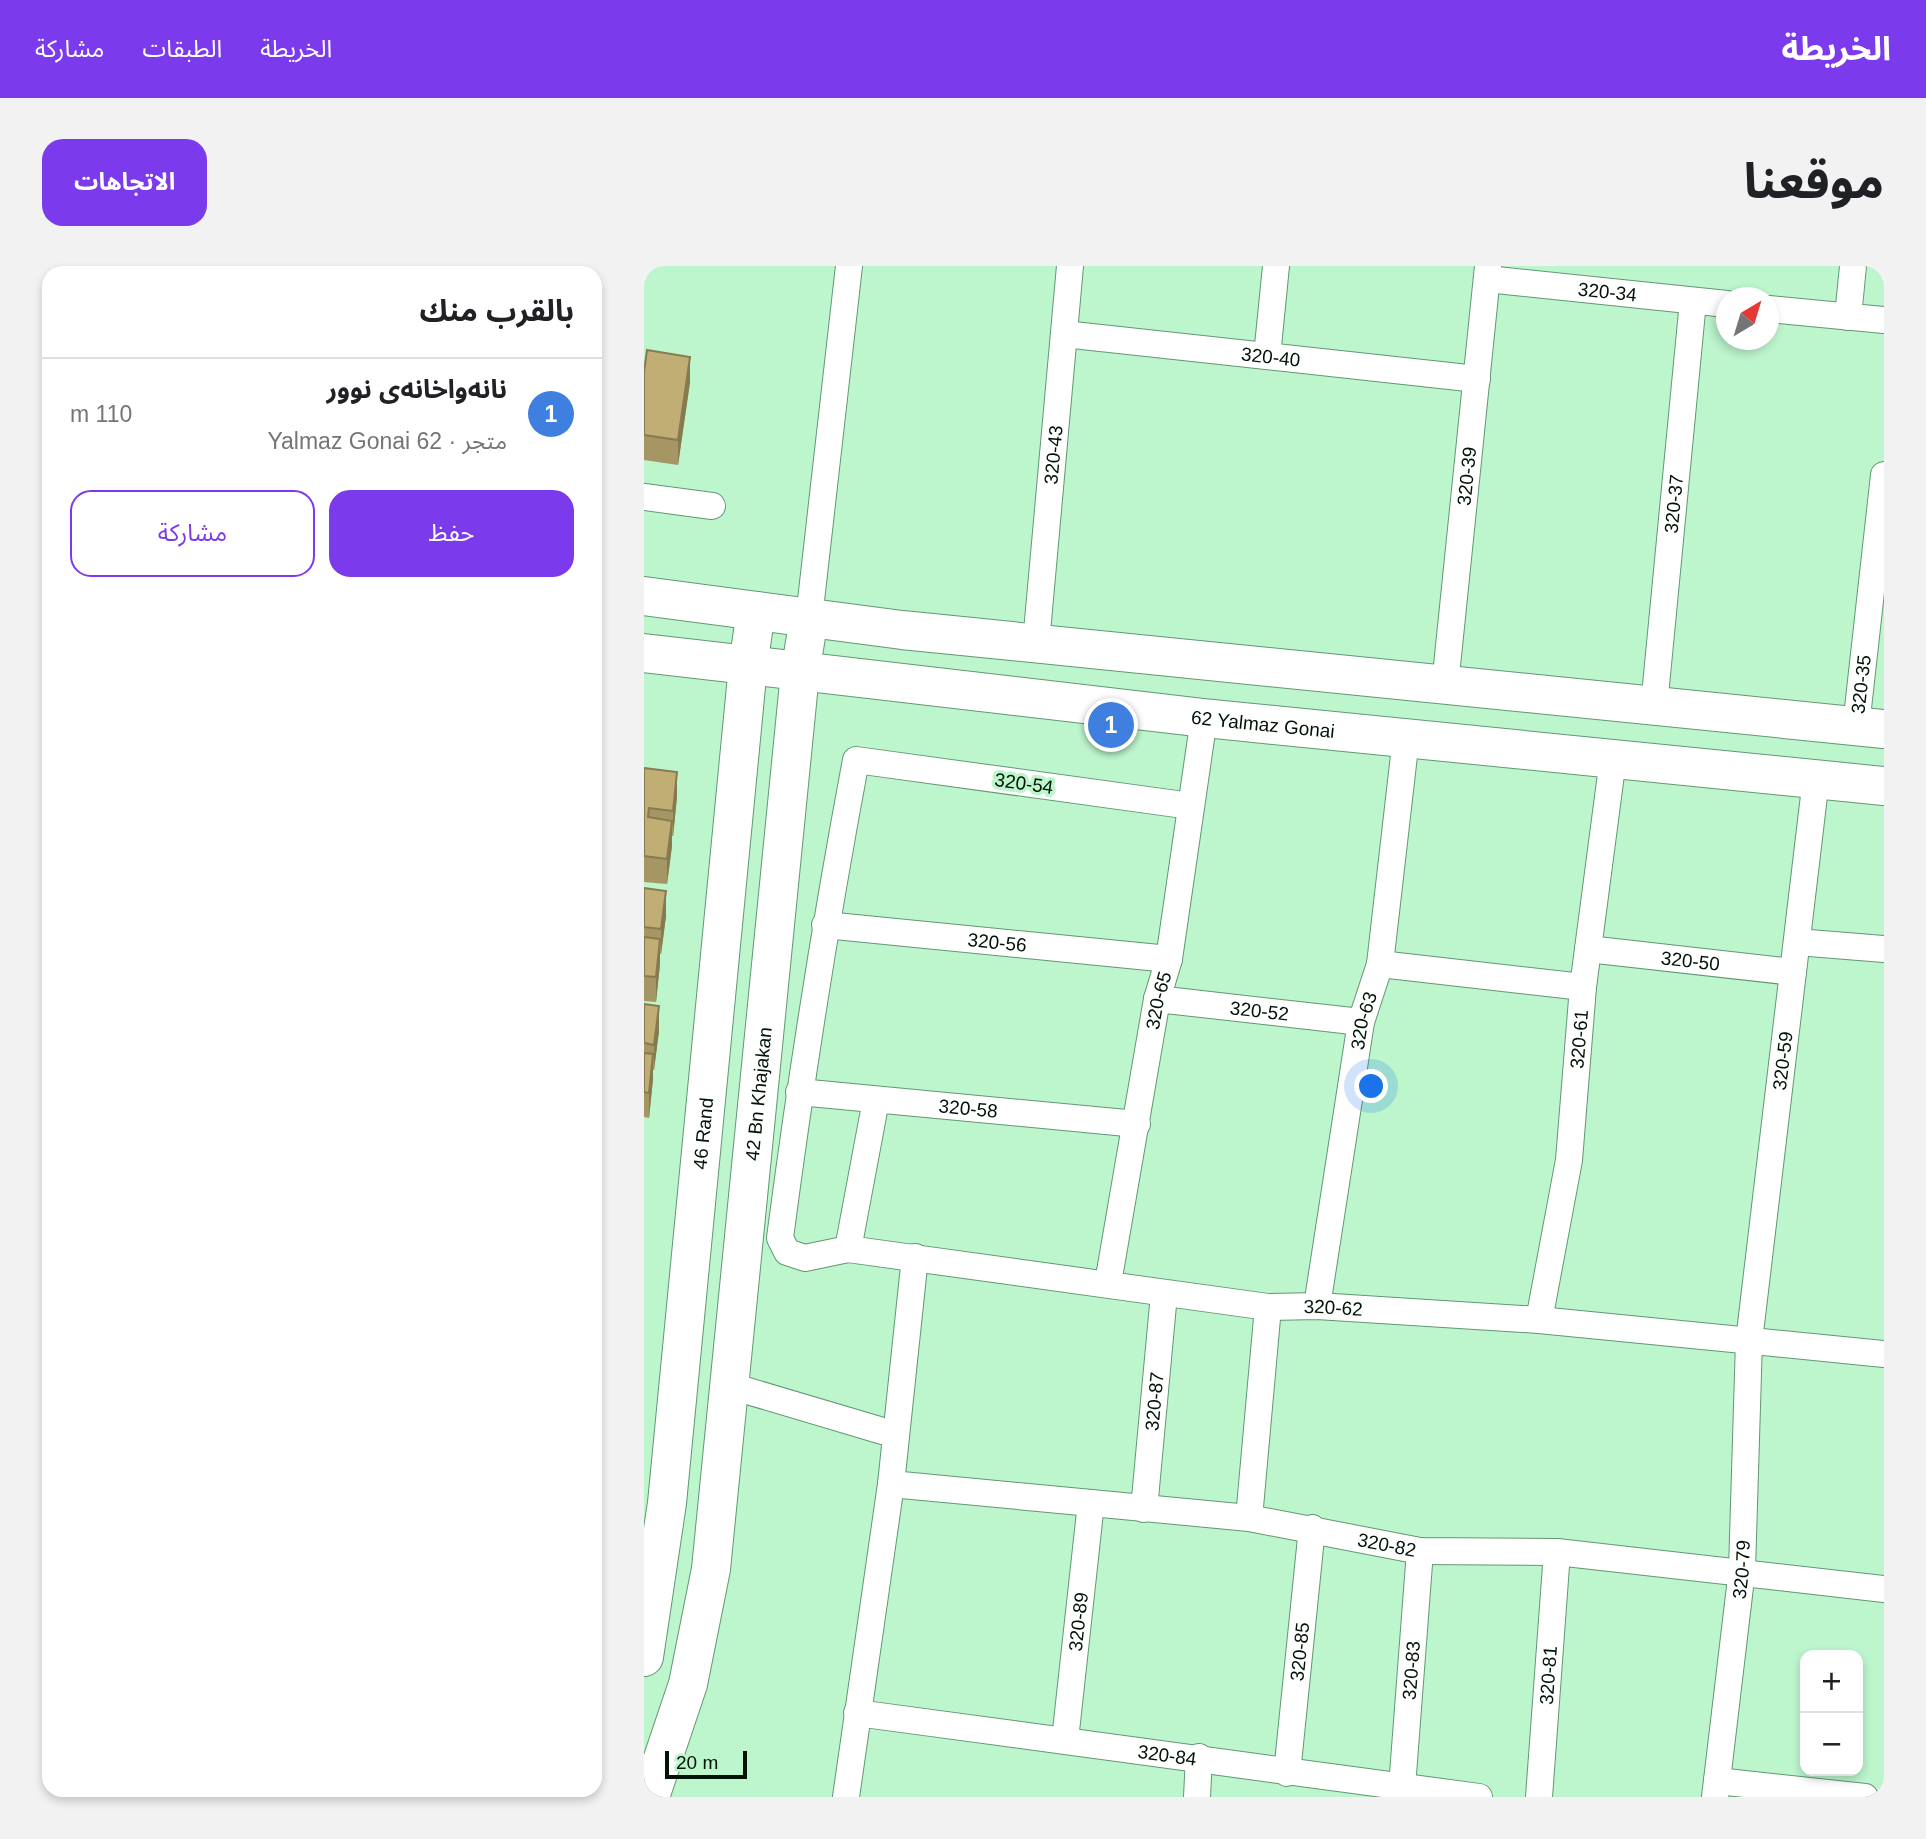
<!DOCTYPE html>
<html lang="ar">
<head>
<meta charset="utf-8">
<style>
	:root { --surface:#fff; --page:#f2f2f2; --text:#202124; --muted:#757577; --line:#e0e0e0; --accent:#7c3aed }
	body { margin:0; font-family:Helvetica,"Noto Sans Arabic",sans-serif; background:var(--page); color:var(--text); direction:rtl }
	.controls { position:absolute; right:21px; bottom:21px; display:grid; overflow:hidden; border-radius:14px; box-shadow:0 4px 10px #0003 }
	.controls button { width:63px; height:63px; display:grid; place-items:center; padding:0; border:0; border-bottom:2px solid var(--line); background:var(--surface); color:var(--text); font:35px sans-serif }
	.compass { position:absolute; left:1072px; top:21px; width:63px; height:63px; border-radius:50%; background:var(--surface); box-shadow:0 4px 10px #0003; rotate:38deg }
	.scale { position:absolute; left:21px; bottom:18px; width:82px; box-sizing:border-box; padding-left:7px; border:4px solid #011306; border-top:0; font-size:19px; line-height:24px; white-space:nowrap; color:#011306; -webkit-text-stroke:5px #bdf5cd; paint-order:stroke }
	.you { position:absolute; left:728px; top:821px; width:24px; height:24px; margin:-18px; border:5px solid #fff; border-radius:50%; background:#1a73e8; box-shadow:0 0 0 10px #1a73e833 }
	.badge { display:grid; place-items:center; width:46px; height:46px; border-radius:50%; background:var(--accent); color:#fff; font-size:23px; font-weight:700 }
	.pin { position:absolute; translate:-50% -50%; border:4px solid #fff; box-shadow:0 2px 7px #0006 }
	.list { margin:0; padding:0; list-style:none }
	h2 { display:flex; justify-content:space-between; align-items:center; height:91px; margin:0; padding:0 28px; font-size:30px }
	h2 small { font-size:23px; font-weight:400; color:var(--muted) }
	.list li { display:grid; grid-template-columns:46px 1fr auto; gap:21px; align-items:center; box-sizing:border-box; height:112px; padding:0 28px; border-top:2px solid var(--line) }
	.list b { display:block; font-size:26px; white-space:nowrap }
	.list p { margin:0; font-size:23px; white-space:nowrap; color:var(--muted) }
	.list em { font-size:23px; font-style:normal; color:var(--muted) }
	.actions { display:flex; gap:14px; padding:21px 28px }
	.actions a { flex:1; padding:16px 0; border:2px solid var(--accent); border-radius:21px; text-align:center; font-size:24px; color:var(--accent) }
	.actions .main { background:var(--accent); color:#fff }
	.map { position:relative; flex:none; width:1240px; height:1531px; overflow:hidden; direction:ltr; border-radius:21px }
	header { display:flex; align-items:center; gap:42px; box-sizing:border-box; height:98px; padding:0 35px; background:var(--accent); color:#fff }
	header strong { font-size:33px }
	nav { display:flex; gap:38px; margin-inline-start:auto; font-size:24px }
	.intro { display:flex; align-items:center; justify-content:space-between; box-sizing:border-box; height:168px; padding:0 42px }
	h1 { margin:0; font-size:49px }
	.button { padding:18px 32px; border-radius:21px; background:var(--accent); color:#fff; font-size:24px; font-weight:700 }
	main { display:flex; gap:42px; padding:0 42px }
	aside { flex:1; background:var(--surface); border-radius:21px; box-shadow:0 4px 10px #0003 }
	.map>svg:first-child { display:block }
</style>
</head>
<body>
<header>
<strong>الخريطة</strong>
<nav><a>الخريطة</a><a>الطبقات</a><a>مشاركة</a></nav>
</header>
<div class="intro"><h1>موقعنا</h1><a class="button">الاتجاهات</a></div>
<main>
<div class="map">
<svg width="1240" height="1531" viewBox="0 0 1240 1531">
	<rect width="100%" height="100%" fill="#bdf5cd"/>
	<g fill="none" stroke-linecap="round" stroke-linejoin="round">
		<defs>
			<g id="minor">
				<path id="s1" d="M 843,13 L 1083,38"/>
				<path d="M 1125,43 L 1240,54"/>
				<path d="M 1204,51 L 1209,0"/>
				<path id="s2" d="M 420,68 L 833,113"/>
				<path d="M 623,90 L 632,0"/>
				<path d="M 0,231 L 68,240"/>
				<path d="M 165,352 L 205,0"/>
				<path id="s3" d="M 392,377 L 426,0"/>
				<path id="s4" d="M 801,419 L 844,0"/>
				<path id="s5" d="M 1010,440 L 1049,35"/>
				<path id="s6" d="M 1212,460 L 1240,209"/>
				<path id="s7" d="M 547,540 L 212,494 C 182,653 157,812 136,972 L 143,986 L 161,992 L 204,983 L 624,1041 L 673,1040 L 895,1054 L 1240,1088"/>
				<path id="s8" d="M 181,659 L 525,693"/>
				<path d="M 1153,676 L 1240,683"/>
				<path id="s9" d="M 944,683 L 1149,706"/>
				<path d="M 736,698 L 939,721"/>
				<path id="s10" d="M 513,733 L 717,756"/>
				<path id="s11" d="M 155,826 L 493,858"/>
				<path d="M 204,983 L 232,834"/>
				<path id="s12" d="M 464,1017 L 513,733 L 525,693 L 560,452"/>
				<path id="s13" d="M 673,1040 L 717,756 L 736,698 L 762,472"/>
				<path id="s14" d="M 895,1054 L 925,894 L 939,721 L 969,493"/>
				<path d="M 87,1120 L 252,1169"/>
				<path id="s15" d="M 247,1218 L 605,1252 L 776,1285 L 913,1286 L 1240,1323"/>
				<path id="s16" d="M 500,1243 L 520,1028"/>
				<path d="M 605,1252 L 624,1041"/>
				<path id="s17" d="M 213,1447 L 835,1531"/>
				<path id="s18" d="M 421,1474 L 447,1237"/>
				<path id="s19" d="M 643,1507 L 668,1262"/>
				<path d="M 1073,1515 L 1221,1531"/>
				<path id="s20" d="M 758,1521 L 776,1285"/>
				<path d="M 202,1531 L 247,1218 L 271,991"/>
				<path d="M 553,1531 L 555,1491"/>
				<path id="s21" d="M 895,1531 L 913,1286"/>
				<path id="s22" d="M 1071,1531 L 1098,1304 L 1105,1075 L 1172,513"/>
			</g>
			<g id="secondary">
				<path d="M 0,330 L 258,364 L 1240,463"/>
				<path id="s23" d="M 0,387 L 560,452 L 1240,520"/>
				<path id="s24" d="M 0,1391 L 23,1237 L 104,400 L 112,345"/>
				<path id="s25" d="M 6,1531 L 44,1418 L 67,1303 L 156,407 L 165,352"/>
			</g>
		</defs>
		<use href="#minor" stroke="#629772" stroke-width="28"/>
		<use href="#secondary" stroke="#629772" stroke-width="40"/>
		<use href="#minor" stroke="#fff" stroke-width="26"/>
		<use href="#secondary" stroke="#fff" stroke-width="38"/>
	</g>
	<g fill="#a59664">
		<path d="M 0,106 L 46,116 L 34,199 L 0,194 Z"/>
		<path d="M 0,502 L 33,531 L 29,570 L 28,570 L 28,580 L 23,618 L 0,616 Z"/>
		<path d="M 0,622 L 22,650 L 17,688 L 16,688 L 16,698 L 12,736 L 0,735 Z"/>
		<path d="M 0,738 L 15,765 L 10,804 L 9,804 L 9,813 L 5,852 L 0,851 Z"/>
	</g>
	<g fill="#867a51">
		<path d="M 46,91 L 46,116 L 34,199 L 34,174 Z"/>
		<path d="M 33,506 L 33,531 L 29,570 L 29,545 Z"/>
		<path d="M 28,555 L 28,580 L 23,618 L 23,593 Z"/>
		<path d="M 22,625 L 22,650 L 17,688 L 17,663 Z"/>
		<path d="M 16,673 L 16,698 L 12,736 L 12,711 Z"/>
		<path d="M 15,740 L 15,765 L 10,804 L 10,779 Z"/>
		<path d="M 9,788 L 9,813 L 5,852 L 5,827 Z"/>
	</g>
	<g fill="#c0ae74" stroke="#867a51" stroke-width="2">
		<path d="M 3,84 L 46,91 L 34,174 L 0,169 L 0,106 Z"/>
		<path d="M 0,502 L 33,506 L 29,545 L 5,542 L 4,551 L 28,555 L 23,593 L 0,590 Z"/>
		<path d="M 0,622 L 22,625 L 17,663 L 0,661 Z"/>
		<path d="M 0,671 L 16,673 L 12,711 L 0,710 Z"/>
		<path d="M 0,738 L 15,740 L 10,779 L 0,777 Z"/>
		<path d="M 0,787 L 9,788 L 5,827 L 0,826 Z"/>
	</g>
	<g text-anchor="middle" stroke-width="7" stroke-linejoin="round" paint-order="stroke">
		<g font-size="19" fill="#011306" stroke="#bdf5cd">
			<text dy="7" stroke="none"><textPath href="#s1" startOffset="121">320-34</textPath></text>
			<text dy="7" stroke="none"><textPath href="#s2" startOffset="208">320-40</textPath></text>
			<text dy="7" stroke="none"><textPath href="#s3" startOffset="189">320-43</textPath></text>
			<text dy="7" stroke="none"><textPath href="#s4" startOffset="210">320-39</textPath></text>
			<text dy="7" stroke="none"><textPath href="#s5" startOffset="203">320-37</textPath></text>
			<text dy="7" stroke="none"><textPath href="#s6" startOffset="42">320-35</textPath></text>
			<text dy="7" stroke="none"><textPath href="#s23" startOffset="623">62 Yalmaz Gonai</textPath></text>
			<text transform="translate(380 517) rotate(8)" y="7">320-54</text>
			<text dy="7" stroke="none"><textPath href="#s8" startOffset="173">320-56</textPath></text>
			<text dy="7" stroke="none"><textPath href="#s9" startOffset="103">320-50</textPath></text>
			<text dy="7" stroke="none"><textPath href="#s12" startOffset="287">320-65</textPath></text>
			<text dy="7" stroke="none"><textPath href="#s10" startOffset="103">320-52</textPath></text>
			<text dy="7" stroke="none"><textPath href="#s13" startOffset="289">320-63</textPath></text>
			<text dy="7" stroke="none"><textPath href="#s14" startOffset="284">320-61</textPath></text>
			<text dy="7" stroke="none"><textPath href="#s22" startOffset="740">320-59</textPath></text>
			<text dy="7" stroke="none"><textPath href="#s25" startOffset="714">42 Bn Khajakan</textPath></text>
			<text dy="7" stroke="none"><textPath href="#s11" startOffset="170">320-58</textPath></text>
			<text dy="7" stroke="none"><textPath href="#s24" startOffset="527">46 Rand</textPath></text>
			<text dy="7" stroke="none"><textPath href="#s7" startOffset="1390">320-62</textPath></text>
			<text dy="7" stroke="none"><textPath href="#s16" startOffset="108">320-87</textPath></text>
			<text dy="7" stroke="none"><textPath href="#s15" startOffset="500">320-82</textPath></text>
			<text dy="7" stroke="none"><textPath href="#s22" startOffset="229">320-79</textPath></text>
			<text dy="7" stroke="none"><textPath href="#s18" startOffset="119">320-89</textPath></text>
			<text dy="7" stroke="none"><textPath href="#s19" startOffset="122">320-85</textPath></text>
			<text dy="7" stroke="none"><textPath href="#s20" startOffset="117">320-83</textPath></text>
			<text dy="7" stroke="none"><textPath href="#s21" startOffset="122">320-81</textPath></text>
			<text dy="7" stroke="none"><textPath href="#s17" startOffset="313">320-84</textPath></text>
		</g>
	</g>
</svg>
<div class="controls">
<button>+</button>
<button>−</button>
</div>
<svg class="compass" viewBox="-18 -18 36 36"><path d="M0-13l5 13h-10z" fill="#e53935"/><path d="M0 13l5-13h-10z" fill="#757577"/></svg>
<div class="scale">20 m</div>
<div class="you"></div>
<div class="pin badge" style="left:467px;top:459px;background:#3f7fe0">1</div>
</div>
<aside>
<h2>بالقرب منك<small></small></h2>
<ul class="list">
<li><span class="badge" style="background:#3f7fe0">1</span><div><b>نانەواخانەی نوور</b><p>متجر · 62 Yalmaz Gonai</p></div><em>110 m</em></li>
</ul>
<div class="actions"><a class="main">حفظ</a><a>مشاركة</a></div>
</aside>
</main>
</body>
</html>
